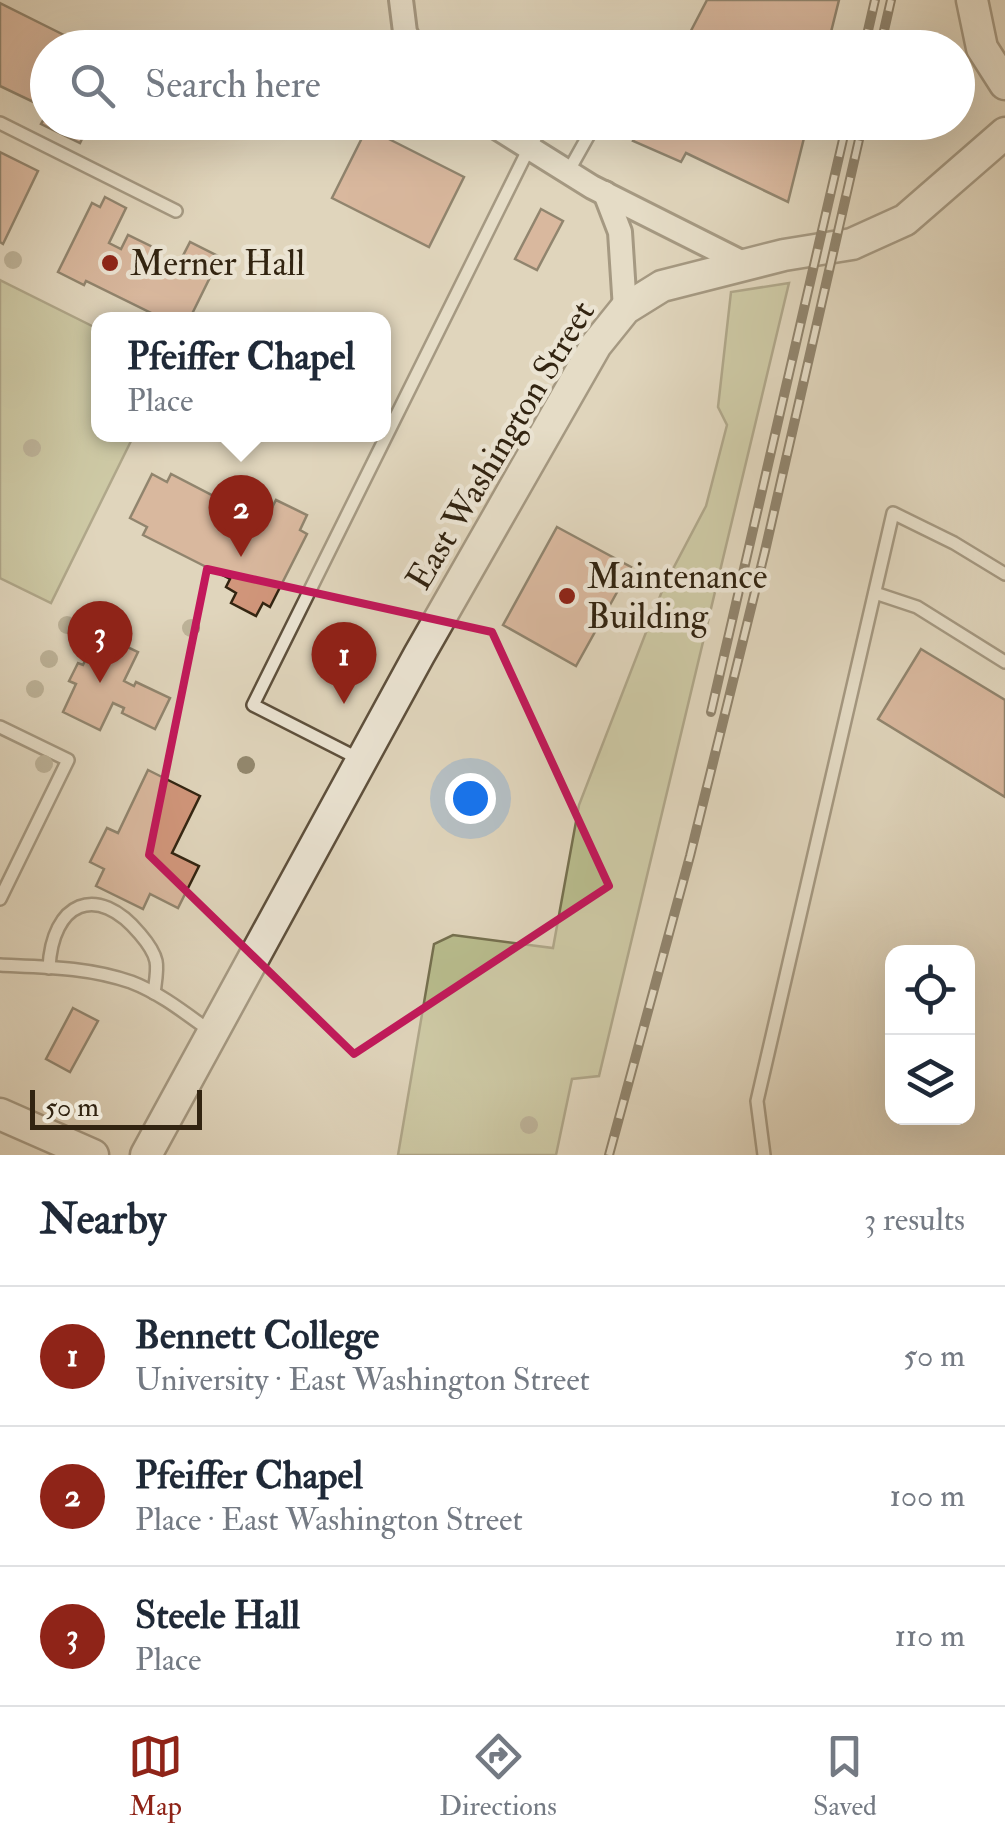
<!DOCTYPE html>
<html lang="en">
<head>
<meta charset="utf-8">
<style>
	:root { --surface:#fff; --page:#f2f2f3; --text:#1f2937; --muted:#747a83; --line:#e0e1e3; --accent:#8f2418 }
	body { margin:0; font-family:"IM FELL Double Pica",serif; background:var(--page); color:var(--text) }
	.controls { position:absolute; right:30px; bottom:30px; display:grid; overflow:hidden; border-radius:20px; box-shadow:0 10px 40px #0002 }
	.controls button { width:90px; height:90px; display:grid; place-items:center; padding:0; border:0; border-bottom:2px solid var(--line); background:var(--surface); color:var(--text); font:50px sans-serif }
	.scale { position:absolute; left:30px; bottom:25px; width:172px; box-sizing:border-box; padding-left:10px; border:5px solid #322411; border-top:0; font-size:28px; line-height:35px; white-space:nowrap; color:#322411; -webkit-text-stroke:8px #ebe4d3; paint-order:stroke }
	.you { position:absolute; left:470px; top:798px; width:35px; height:35px; margin:-25px; border:8px solid #fff; border-radius:50%; background:#1a73e8; box-shadow:0 0 0 15px #1a73e833 }
	.badge { display:grid; place-items:center; width:65px; height:65px; border-radius:50%; background:var(--accent); color:#fff; font-size:32px; font-weight:700 }
	.pin { position:absolute; translate:-50% -82px; filter:drop-shadow(0 2px 5px #0008) }
	.pin::after { content:''; position:absolute; top:52px; width:35px; height:30px; background:inherit; clip-path:polygon(0 0,100% 0,50% 100%) }
	.popup { position:absolute; left:91px; top:312px; width:300px; height:130px; box-sizing:border-box; display:grid; place-content:center; border-radius:20px; background:var(--surface); filter:drop-shadow(0 2px 8px #0005); font-size:32px; white-space:nowrap; color:var(--muted) }
	.popup b { font-size:38px; color:var(--text) }
	.popup::after { content:''; position:absolute; left:50%; top:100%; margin-left:-20px; border:20px solid transparent; border-top-color:var(--surface) }
	.list { margin:0; padding:0; list-style:none }
	h2 { display:flex; justify-content:space-between; align-items:center; height:130px; margin:0; padding:0 40px; font-size:42px }
	h2 small { font-size:32px; font-weight:400; color:var(--muted) }
	.list li { display:grid; grid-template-columns:65px 1fr auto; gap:30px; align-items:center; box-sizing:border-box; height:140px; padding:0 40px; border-top:2px solid var(--line) }
	.list b { display:block; font-size:38px; white-space:nowrap }
	.list p { margin:0; font-size:32px; white-space:nowrap; color:var(--muted) }
	.list em { font-size:32px; font-style:normal; color:var(--muted) }
	.icon { flex:none; width:55px; height:55px; fill:none; stroke:currentColor; stroke-width:2; stroke-linecap:round; stroke-linejoin:round }
	.map { position:relative; flex:none; width:1005px; height:1155px; overflow:hidden }
	.search { position:absolute; background:var(--surface); box-shadow:0 10px 40px #0002; left:30px; right:30px; top:30px; height:110px; display:flex; align-items:center; gap:25px; box-sizing:border-box; padding:0 35px; border-radius:55px; color:var(--muted); font-size:38px }
	.sheet { height:550px; background:var(--surface) }
	nav { display:flex; justify-content:space-around; align-items:center; box-sizing:border-box; height:140px; border-top:2px solid var(--line); background:var(--surface); font-size:28px; color:var(--muted) }
	nav a { display:grid; justify-items:center; gap:5px }
	nav .on { color:var(--accent) }
	.map>svg:first-child { display:block }
</style>
</head>
<body>
<div class="map">
<svg width="1005" height="1155" viewBox="0 0 1005 1155">
	<rect width="100%" height="100%" fill="#e0d5bc"/>
	<filter id="stains"><feTurbulence type="fractalNoise" baseFrequency=".002" numOctaves="4"/><feColorMatrix values="0 0 0 0 .2 0 0 0 0 .09 0 0 0 0 .02 0 0 0 .5 -.17"/></filter>
	<radialGradient id="worn" r=".72"><stop offset=".6" stop-color="#630" stop-opacity="0"/><stop offset="1" stop-color="#630" stop-opacity=".3"/></radialGradient>
	<g fill="#b8bc8d" stroke="#75704f" stroke-width="2.5">
		<path d="M 0,280 L 98,329 L 99,434 L 134,435 L 51,603 L 0,578 Z"/>
		<path d="M 789,283 L 599,1076 L 572,1079 L 556,1155 L 398,1155 L 434,944 L 453,935 L 553,948 L 579,805 L 664,586 L 706,506 L 727,425 L 718,407 L 731,292 Z"/>
	</g>
	<g fill="#d1967b" stroke="#322411" stroke-width="2.5">
		<path d="M 707,0 L 839,0 L 827,48 L 682,48 Z"/>
		<path d="M 0,3 L 90,48 L 48,48 L 48,109 L 0,86 Z"/>
		<path d="M 48,112 L 48,122 L 90,122 L 80,143 L 41,124 Z"/>
		<path d="M 643,122 L 808,122 L 788,202 L 686,153 L 681,162 L 633,141 Z"/>
		<path d="M 367,128 L 464,177 L 429,247 L 332,198 Z"/>
		<path d="M 0,152 L 38,171 L 3,244 L 0,242 Z"/>
		<path d="M 105,197 L 126,208 L 109,243 L 121,249 L 128,235 L 163,252 L 155,268 L 172,277 L 190,242 L 220,257 L 189,320 L 151,320 L 153,314 L 86,281 L 84,285 L 58,272 L 92,203 L 100,207 Z"/>
		<path d="M 541,209 L 563,221 L 537,270 L 515,259 Z"/>
		<path d="M 152,474 L 167,482 L 171,474 L 258,519 L 262,510 L 269,513 L 276,500 L 307,515 L 300,530 L 307,534 L 270,607 L 263,603 L 256,616 L 231,603 L 236,593 L 226,587 L 230,579 L 143,535 L 147,527 L 130,518 Z"/>
		<path d="M 557,527 L 631,567 L 576,666 L 503,625 Z"/>
		<path d="M 98,633 L 138,652 L 124,681 L 134,686 L 136,682 L 170,698 L 155,729 L 122,713 L 124,708 L 113,703 L 100,730 L 63,712 L 76,684 L 69,681 L 78,663 L 83,665 Z"/>
		<path d="M 921,649 L 1005,700 L 1005,797 L 878,719 Z"/>
		<path d="M 148,770 L 200,796 L 172,853 L 199,866 L 178,908 L 150,894 L 143,909 L 96,886 L 104,869 L 90,862 L 107,828 L 118,833 Z"/>
		<path d="M 73,1008 L 98,1021 L 70,1072 L 46,1059 Z"/>
	</g>
	<g fill="none" stroke-linecap="round" stroke-linejoin="round">
		<defs>
			<g id="service">
				<path d="M 0,123 L 176,211"/>
				<path d="M 568,172 L 596,122"/>
				<path d="M 875,593 L 917,607 L 1005,662"/>
				<path d="M 0,727 L 68,760 L 0,899"/>
				<path d="M 361,760 L 253,705 L 529,148 L 545,122"/>
				<path d="M 0,965 C 44,967 88,967 131,982 C 160,993 185,1013 210,1031"/>
				<path d="M 49,968 C 52,902 97,882 140,934 C 146,941 154,952 156,961 C 158,970 155,984 154,993"/>
				<path d="M 764,1155 L 757,1101 L 893,513 L 954,543 L 1005,574"/>
			</g>
			<g id="minor">
				<path d="M 401,0 L 405,32 L 413,48"/>
				<path d="M 488,122 L 592,187 L 745,264"/>
				<path d="M 605,193 L 620,232 L 625,309"/>
			</g>
			<g id="tertiary">
				<path d="M 972,0 L 982,48 L 1005,84"/>
				<path d="M 0,1114 L 93,1155"/>
				<path d="M 146,1155 L 419,655 L 596,345 L 625,309 L 662,286 L 784,255 L 852,244 L 905,220 L 1005,133"/>
			</g>
		</defs>
		<use href="#service" stroke="#5e503c" stroke-width="16"/>
		<use href="#minor" stroke="#5e503c" stroke-width="28"/>
		<use href="#tertiary" stroke="#5e503c" stroke-width="35"/>
		<use href="#service" stroke="#ebe4d3" stroke-width="11"/>
		<use href="#minor" stroke="#ebe4d3" stroke-width="22"/>
		<use href="#tertiary" stroke="#ebe4d3" stroke-width="30"/>
		<defs>
			<g id="rail">
				<path d="M 864,48 L 875,0"/>
				<path d="M 880,48 L 891,0"/>
				<path d="M 711,712 L 847,122"/>
				<path d="M 609,1155 L 690,856 L 765,551 L 863,122"/>
			</g>
		</defs>
		<use href="#rail" stroke="#322411" stroke-width="10"/>
		<use href="#rail" stroke="#ebe4d3" stroke-width="6" stroke-dasharray="19" stroke-linecap="butt"/>
	</g>
	<g fill="#93896f">
		<circle cx="13" cy="260" r="9"/>
		<circle cx="32" cy="448" r="9"/>
		<circle cx="67" cy="625" r="9"/>
		<circle cx="191" cy="628" r="9"/>
		<circle cx="49" cy="659" r="9"/>
		<circle cx="35" cy="689" r="9"/>
		<circle cx="44" cy="764" r="9"/>
		<circle cx="246" cy="765" r="9"/>
		<circle cx="529" cy="1125" r="9"/>
	</g>
	<path d="M0 0H1005V1155H0ZM 207,569 L 492,632 L 609,886 L 354,1054 L 149,855 Z" fill="#e0d5bc" fill-opacity=".55" fill-rule="evenodd"/>
	<path fill="none" stroke="#c2185b" stroke-width="8" stroke-linejoin="round" d="M 207,569 L 492,632 L 609,886 L 354,1054 L 149,855 Z"/>
	<g fill="#8f2418" stroke="#ebe4d3" stroke-width="4">
		<circle cx="110" cy="263" r="10"/>
		<circle cx="567" cy="596" r="10"/>
	</g>
	<g text-anchor="middle" stroke-width="9" stroke-linejoin="round" paint-order="stroke">
		<g font-size="35" fill="#322411" stroke="#ebe4d3" text-anchor="start">
			<text x="130" y="275">Merner Hall</text>
			<text x="587" y="588">Maintenance<tspan x="587" dy="40">Building</tspan></text>
		</g>
		<g font-size="35" fill="#322411" stroke="#ebe4d3">
			<text transform="translate(500 445) rotate(-59)" y="12">East Washington Street</text>
		</g>
	</g>
	<rect width="100%" height="100%" filter="url(#stains)"/>
	<rect width="100%" height="100%" fill="url(#worn)"/>
</svg>
<div class="controls">
<button><svg class="icon" aria-label="locate" viewBox="0 0 24 24"><circle cx="12" cy="12" r="6"/><path d="M12 2v4M12 18v4M2 12h4M18 12h4"/></svg></button>
<button><svg class="icon" aria-label="layers" viewBox="0 0 24 24"><path d="M12 4l9 5-9 5-9-5zM3 14l9 5 9-5"/></svg></button>
</div>
<div class="scale">50 m</div>
<div class="you"></div>
<div class="pin badge" style="left:344px;top:704px">1</div>
<div class="pin badge" style="left:241px;top:557px">2</div>
<div class="popup"><b>Pfeiffer Chapel</b>Place</div>
<div class="pin badge" style="left:100px;top:683px">3</div>
<div class="search"><svg class="icon" aria-label="search" viewBox="0 0 24 24"><circle cx="10" cy="10" r="6"/><path d="M15 15l6 6"/></svg>Search here</div>
</div>
<section class="sheet">
<h2>Nearby<small>3 results</small></h2>
<ul class="list">
<li><span class="badge">1</span><div><b>Bennett College</b><p>University · East Washington Street</p></div><em>50 m</em></li>
<li><span class="badge">2</span><div><b>Pfeiffer Chapel</b><p>Place · East Washington Street</p></div><em>100 m</em></li>
<li><span class="badge">3</span><div><b>Steele Hall</b><p>Place</p></div><em>110 m</em></li>
</ul>
</section>
<nav>
<a class="on"><svg class="icon" aria-label="map" viewBox="0 0 24 24"><path d="M3 6l6-2 6 2 6-2v14l-6 2-6-2-6 2zM9 4v14M15 6v14"/></svg>Map</a>
<a><svg class="icon" aria-label="directions" viewBox="0 0 24 24"><path d="M12 3l9 9-9 9-9-9zM9 14v-3h6M13 9l2 2-2 2"/></svg>Directions</a>
<a><svg class="icon" aria-label="saved" viewBox="0 0 24 24"><path d="M7 4h10v16l-5-4-5 4z"/></svg>Saved</a>
</nav>
</body>
</html>
